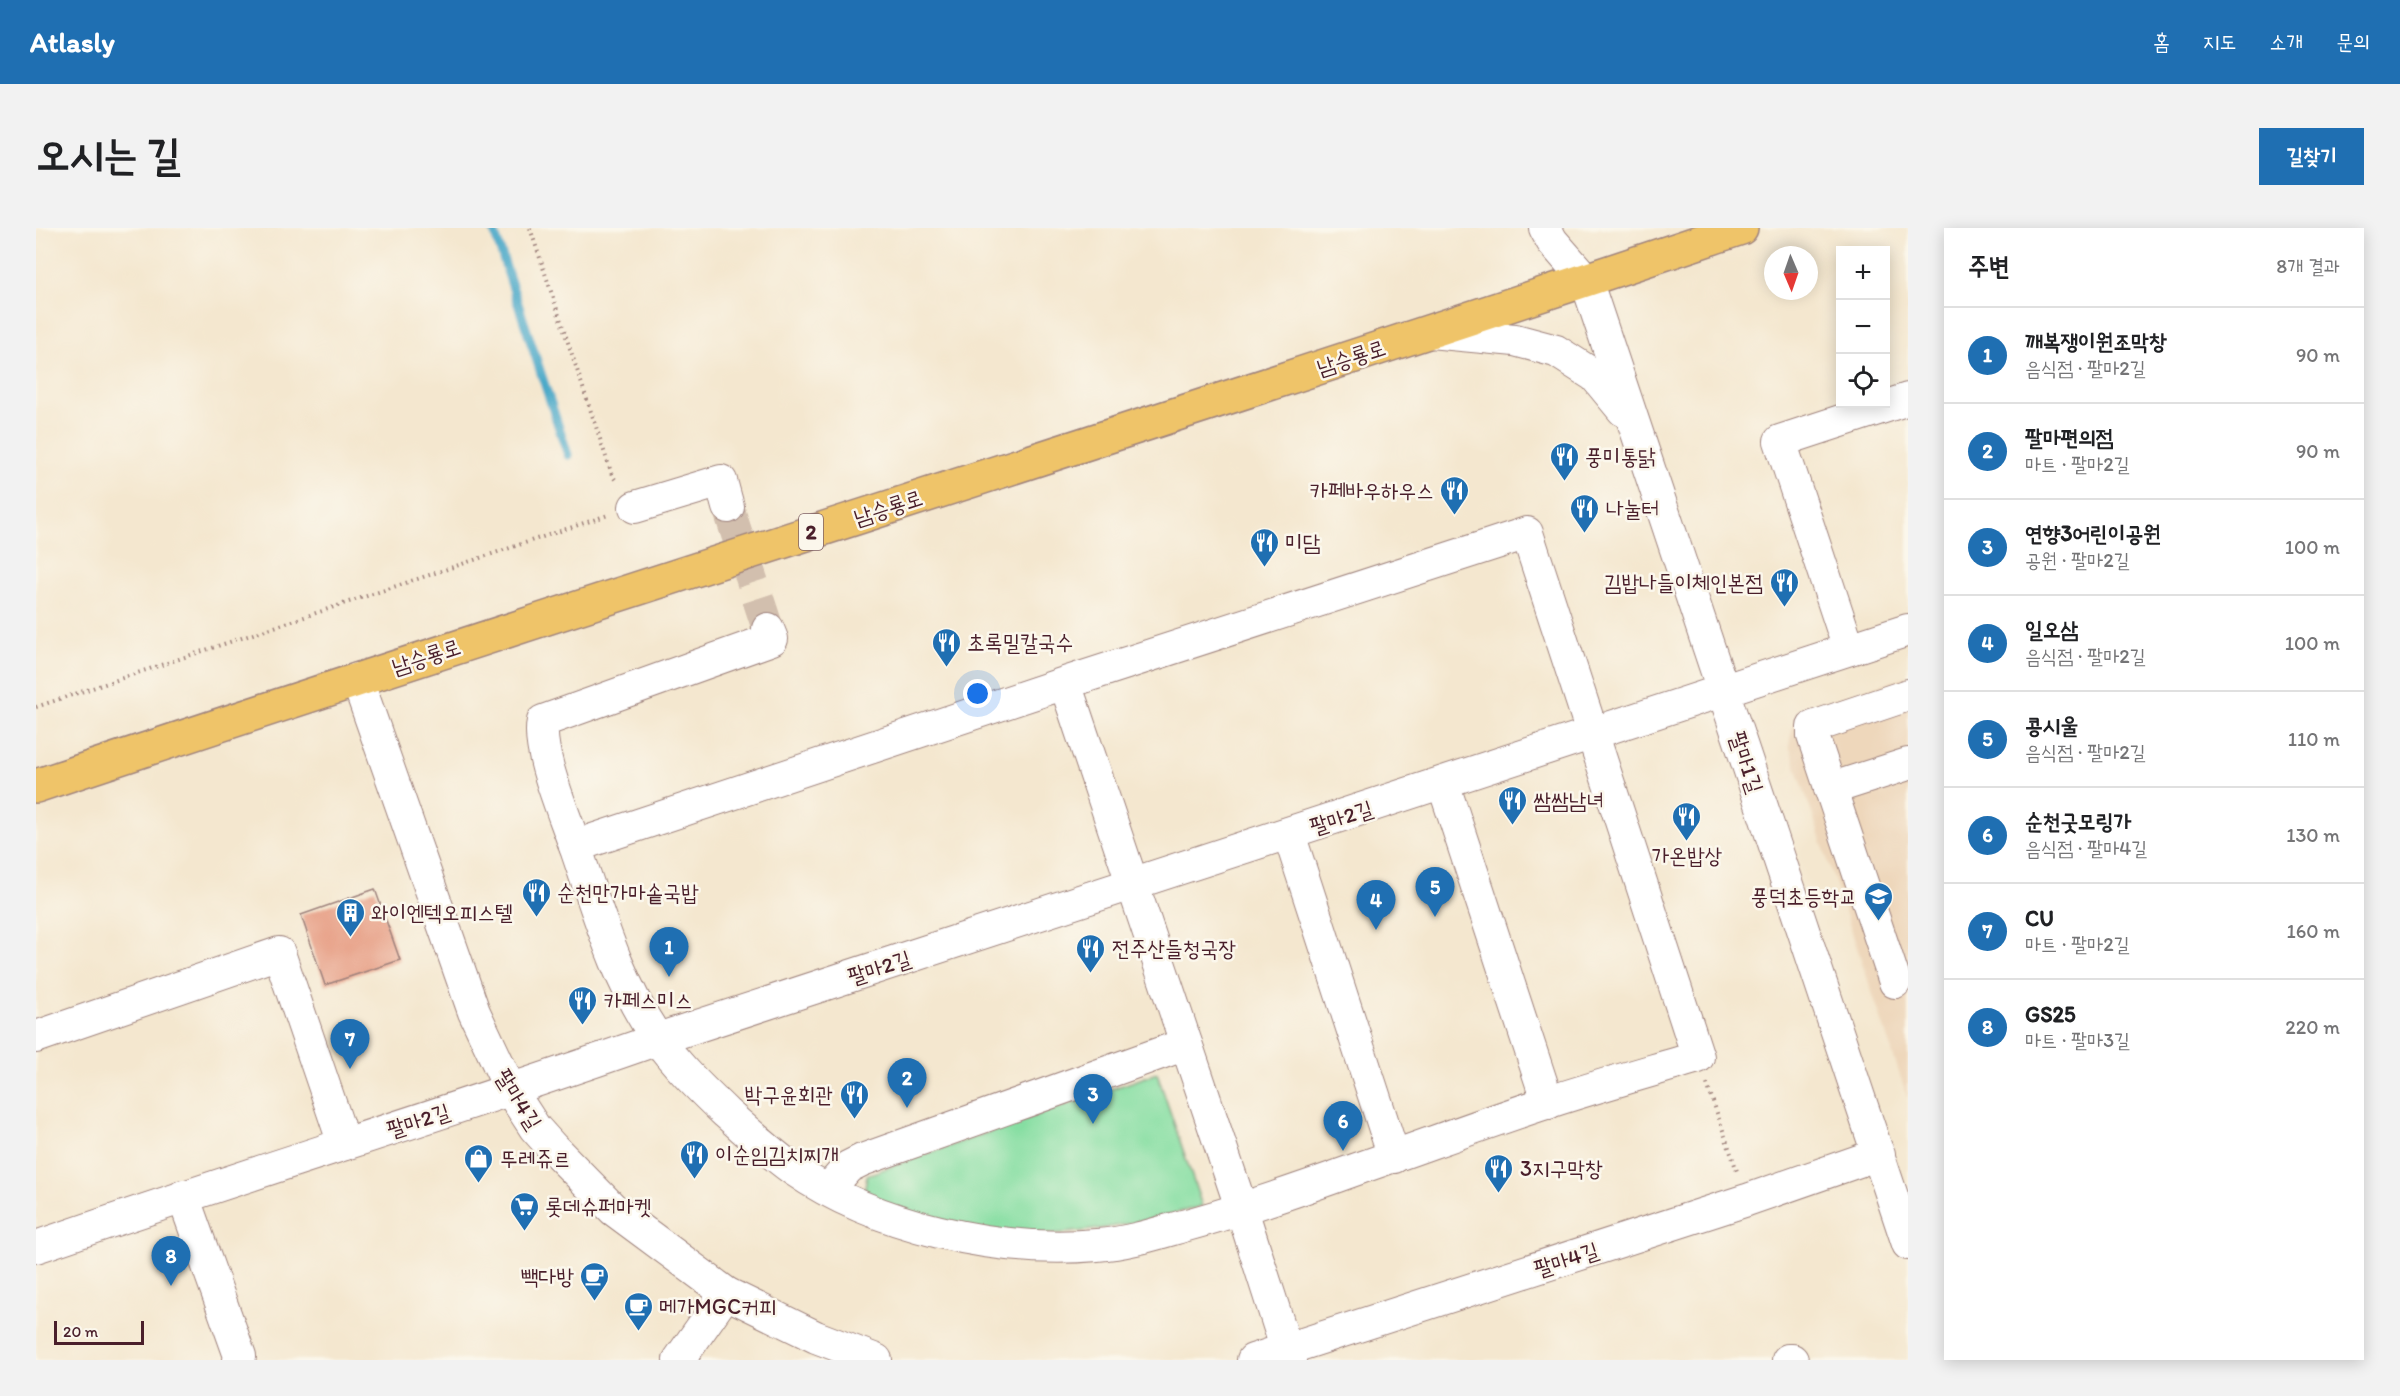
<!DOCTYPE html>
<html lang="ko">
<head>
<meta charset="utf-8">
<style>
	:root { --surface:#fff; --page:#f2f2f2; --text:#202124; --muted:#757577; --line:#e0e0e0; --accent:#1f6fb2 }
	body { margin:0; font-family:Itim,"Poor Story",sans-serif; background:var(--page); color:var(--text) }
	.controls { position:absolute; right:18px; top:18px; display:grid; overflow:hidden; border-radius:0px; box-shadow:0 3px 15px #0003 }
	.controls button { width:54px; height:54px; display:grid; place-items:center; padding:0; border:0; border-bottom:2px solid var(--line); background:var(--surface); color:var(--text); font:30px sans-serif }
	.compass { position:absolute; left:1728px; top:18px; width:54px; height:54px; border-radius:50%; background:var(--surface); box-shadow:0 3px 15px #0003; rotate:178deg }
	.scale { position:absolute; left:18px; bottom:15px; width:90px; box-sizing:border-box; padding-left:6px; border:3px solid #4a1f2b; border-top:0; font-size:16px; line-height:21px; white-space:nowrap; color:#4a1f2b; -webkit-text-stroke:4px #fbf7ec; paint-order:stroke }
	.you { position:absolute; left:942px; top:466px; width:21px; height:21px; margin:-15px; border:4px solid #fff; border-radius:50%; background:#1a73e8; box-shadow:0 0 0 9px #1a73e833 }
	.badge { display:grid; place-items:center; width:39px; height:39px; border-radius:50%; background:var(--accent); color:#fff; font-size:20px; font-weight:700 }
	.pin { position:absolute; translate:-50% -50px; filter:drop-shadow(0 2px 3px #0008) }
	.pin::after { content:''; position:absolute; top:32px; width:21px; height:18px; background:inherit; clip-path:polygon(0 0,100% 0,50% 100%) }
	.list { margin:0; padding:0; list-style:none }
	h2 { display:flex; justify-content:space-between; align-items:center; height:78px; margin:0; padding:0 24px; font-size:26px }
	h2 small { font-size:20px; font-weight:400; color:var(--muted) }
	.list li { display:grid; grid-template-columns:39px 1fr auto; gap:18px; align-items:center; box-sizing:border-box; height:96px; padding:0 24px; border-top:2px solid var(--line) }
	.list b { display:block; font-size:22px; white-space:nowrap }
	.list p { margin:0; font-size:20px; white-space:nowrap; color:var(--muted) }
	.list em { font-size:20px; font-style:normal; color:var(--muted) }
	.icon { flex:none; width:33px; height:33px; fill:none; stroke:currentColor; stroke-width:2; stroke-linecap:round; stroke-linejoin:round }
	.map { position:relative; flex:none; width:1872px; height:1132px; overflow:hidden; border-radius:0px }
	header { display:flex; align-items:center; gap:36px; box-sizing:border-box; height:84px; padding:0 30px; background:var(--accent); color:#fff }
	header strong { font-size:28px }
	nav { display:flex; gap:33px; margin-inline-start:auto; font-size:21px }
	.intro { display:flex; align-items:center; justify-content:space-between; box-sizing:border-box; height:144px; padding:0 36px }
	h1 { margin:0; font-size:42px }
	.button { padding:15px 27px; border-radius:0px; background:var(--accent); color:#fff; font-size:21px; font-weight:700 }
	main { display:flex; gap:36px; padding:0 36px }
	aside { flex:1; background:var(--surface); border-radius:0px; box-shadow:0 3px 15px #0003 }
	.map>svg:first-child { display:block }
</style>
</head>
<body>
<header>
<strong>Atlasly</strong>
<nav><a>홈</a><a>지도</a><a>소개</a><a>문의</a></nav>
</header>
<div class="intro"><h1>오시는 길</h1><a class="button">길찾기</a></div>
<main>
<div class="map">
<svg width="1872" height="1132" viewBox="0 0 1872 1132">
	<rect width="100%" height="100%" fill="#fbf7ec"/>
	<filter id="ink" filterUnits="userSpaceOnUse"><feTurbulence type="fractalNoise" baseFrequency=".0167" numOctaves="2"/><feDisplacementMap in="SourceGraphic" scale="12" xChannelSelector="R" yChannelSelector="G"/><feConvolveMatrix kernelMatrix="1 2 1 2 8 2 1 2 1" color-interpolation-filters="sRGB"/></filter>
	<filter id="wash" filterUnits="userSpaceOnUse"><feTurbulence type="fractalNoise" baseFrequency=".008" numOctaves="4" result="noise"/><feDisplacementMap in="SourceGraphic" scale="24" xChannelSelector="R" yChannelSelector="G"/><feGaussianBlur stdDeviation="1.35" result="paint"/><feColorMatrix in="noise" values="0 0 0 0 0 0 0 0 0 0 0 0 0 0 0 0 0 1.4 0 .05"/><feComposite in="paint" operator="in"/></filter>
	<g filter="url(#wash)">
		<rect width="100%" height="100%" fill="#f4e7cf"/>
		<path fill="#eed7bb" d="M 1872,448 L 1872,871 L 1753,517 L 1757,497 L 1771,480 Z"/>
		<path fill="#86dea2" stroke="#687e66" stroke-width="1.5" d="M 1121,845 L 1166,978 C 1098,997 1018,1014 948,1003 C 910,997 865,981 827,971 L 831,947 Z"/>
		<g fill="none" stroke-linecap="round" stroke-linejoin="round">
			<path stroke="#49a8c8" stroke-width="9" d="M 457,0 L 532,227"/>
		</g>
		<g id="blocks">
			<path fill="#e5967b" d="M 339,661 L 364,732 L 289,757 L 265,687 Z"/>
		</g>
	</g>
	<g filter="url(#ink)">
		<use href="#blocks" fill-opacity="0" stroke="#9f837d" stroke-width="1.5"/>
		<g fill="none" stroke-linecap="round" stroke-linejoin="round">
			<path stroke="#d2bfae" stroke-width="32" stroke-dasharray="32 16" stroke-linecap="butt" d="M 692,279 L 732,401"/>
			<defs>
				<g id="minor">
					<path d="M 1509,0 L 1516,13 L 1550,52 L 1872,1016"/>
					<path d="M 1394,104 L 1479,112 L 1520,123 L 1559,148 L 1587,182"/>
					<path d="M 599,279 L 685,253 L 692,279"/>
					<path d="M 1813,421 L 1744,213 L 1872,171"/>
					<path d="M 321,451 L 438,784 L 475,863 L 499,900 L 517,920 L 578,982 L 690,1065 L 780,1109 L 840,1132"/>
					<path d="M 1029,455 L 539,618 C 562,684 581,753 621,810 C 641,838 666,862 690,885 C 712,904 734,925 758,942 C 839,998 963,1026 1061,1017 C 1091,1015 1119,1006 1147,998 C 1206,982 1263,962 1321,941 C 1385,919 1448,895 1513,874 C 1562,858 1612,844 1662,829 L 1491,305 L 1029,455 L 1206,982 L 1254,1132"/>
					<path d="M 1407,555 L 1512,875"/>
					<path d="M 1794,561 L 1872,536"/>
					<path d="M 1253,606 L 1358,929"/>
					<path d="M 539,618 C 529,588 500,522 507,493 L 736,411 L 732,401"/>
					<path d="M 1859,754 L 1777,508 L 1777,499 L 1872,467"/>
					<path d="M 0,809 L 243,725 L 308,916"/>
					<path d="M 792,962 L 812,939 L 826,932 L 1150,816"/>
					<path d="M 147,968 L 204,1128 L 203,1132"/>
					<path d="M 0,1019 C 206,947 416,884 622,811 L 1872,402"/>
					<path d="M 643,1132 L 690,1065"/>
					<path d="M 1217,1132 L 1711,972 L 1843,926"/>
					<path d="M 1752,1132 L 1756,1132"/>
				</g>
				<path id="major" d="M 0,558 C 567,368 1139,191 1705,0"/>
			</defs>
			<use href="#minor" stroke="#9f837d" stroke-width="34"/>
			<use href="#major" stroke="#9f837d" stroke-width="36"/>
			<g stroke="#9f837d" stroke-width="4" stroke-dasharray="1.5 4.5" stroke-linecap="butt">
				<path d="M 494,0 L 576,247 L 581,254"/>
				<path d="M 0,479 L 572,287"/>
				<path d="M 1671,856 L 1701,943"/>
			</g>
			<use href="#minor" stroke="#fff" stroke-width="32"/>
			<use href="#major" stroke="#efc469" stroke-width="33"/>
		</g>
	</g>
	<defs>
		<symbol id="restaurant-pin" viewBox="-11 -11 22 30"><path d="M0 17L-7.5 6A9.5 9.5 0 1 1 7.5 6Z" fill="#1f6fb2" stroke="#fbf7ec"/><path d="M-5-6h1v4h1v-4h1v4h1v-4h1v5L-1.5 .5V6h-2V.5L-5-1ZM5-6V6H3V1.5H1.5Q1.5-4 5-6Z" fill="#fff"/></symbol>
		<symbol id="school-pin" viewBox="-11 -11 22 30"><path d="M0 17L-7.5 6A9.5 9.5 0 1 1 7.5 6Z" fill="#1f6fb2" stroke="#fbf7ec"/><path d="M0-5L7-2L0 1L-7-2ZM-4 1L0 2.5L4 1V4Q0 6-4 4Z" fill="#fff"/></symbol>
		<symbol id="building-pin" viewBox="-11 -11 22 30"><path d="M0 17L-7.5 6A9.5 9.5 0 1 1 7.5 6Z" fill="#1f6fb2" stroke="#fbf7ec"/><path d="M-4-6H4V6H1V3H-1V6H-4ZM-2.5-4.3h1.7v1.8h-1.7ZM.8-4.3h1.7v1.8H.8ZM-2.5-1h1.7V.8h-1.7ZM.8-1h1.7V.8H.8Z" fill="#fff"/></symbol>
		<symbol id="shop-pin" viewBox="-11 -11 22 30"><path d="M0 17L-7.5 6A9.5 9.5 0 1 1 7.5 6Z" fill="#1f6fb2" stroke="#fbf7ec"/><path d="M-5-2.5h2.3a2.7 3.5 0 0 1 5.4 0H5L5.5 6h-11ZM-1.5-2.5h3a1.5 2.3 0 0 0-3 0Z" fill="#fff"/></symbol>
		<symbol id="supermarket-pin" viewBox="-11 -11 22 30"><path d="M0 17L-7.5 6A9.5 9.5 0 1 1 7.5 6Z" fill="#1f6fb2" stroke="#fbf7ec"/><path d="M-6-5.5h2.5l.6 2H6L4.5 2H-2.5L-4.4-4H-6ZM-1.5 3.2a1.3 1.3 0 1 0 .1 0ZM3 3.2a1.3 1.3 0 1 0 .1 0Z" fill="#fff"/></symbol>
		<symbol id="cafe-pin" viewBox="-11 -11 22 30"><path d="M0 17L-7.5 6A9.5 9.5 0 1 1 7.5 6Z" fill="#1f6fb2" stroke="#fbf7ec"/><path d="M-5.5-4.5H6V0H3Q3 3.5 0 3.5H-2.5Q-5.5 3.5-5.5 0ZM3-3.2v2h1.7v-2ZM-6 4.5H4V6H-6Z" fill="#fff"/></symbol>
	</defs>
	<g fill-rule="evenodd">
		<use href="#restaurant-pin" x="1512" y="212" width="33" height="45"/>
		<use href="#restaurant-pin" x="1402" y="246" width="33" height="45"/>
		<use href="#restaurant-pin" x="1532" y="264" width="33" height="45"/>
		<use href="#restaurant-pin" x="1212" y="298" width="33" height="45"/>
		<use href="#restaurant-pin" x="1732" y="338" width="33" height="45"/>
		<use href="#restaurant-pin" x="894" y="398" width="33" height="45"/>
		<use href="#restaurant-pin" x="1460" y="556" width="33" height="45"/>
		<use href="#restaurant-pin" x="1634" y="572" width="33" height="45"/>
		<use href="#restaurant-pin" x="484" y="648" width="33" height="45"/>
		<use href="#school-pin" x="1826" y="652" width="33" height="45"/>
		<use href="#building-pin" x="298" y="668" width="33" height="45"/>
		<use href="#restaurant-pin" x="1038" y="704" width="33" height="45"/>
		<use href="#restaurant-pin" x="530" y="756" width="33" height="45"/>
		<use href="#restaurant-pin" x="802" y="850" width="33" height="45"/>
		<use href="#restaurant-pin" x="642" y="910" width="33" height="45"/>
		<use href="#shop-pin" x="426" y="914" width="33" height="45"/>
		<use href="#restaurant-pin" x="1446" y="924" width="33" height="45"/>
		<use href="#supermarket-pin" x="472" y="962" width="33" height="45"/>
		<use href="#cafe-pin" x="542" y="1032" width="33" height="45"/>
		<use href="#cafe-pin" x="586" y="1062" width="33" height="45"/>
	</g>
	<g text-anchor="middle" stroke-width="5" stroke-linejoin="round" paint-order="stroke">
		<rect fill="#fbf7ec" stroke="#7f6065" stroke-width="1.5" x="763" y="286" width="24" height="36" rx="4.5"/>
		<g font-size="21" font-weight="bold" fill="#4a1f2b">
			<text x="775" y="311">2</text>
		</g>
		<g font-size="22" fill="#4a1f2b" stroke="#fbf7ec">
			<text transform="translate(1315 129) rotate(-18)" y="8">남승룡로</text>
			<text transform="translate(852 279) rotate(-18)" y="8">남승룡로</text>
			<text transform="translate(390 428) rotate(-18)" y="8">남승룡로</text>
			<text transform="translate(1711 534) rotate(72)" y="8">팔마1길</text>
			<text transform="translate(1305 589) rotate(-18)" y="8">팔마2길</text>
			<text transform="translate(843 739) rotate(-18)" y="8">팔마2길</text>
			<text transform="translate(483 871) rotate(58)" y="8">팔마4길</text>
			<text transform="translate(382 892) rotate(-18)" y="8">팔마2길</text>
			<text transform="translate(1530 1031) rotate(-18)" y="8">팔마4길</text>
		</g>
		<g font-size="22" fill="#4a1f2b" stroke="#fbf7ec" text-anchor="start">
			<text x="1549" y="236">풍미통닭</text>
			<text x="1398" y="270" text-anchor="end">카페바우하우스</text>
			<text x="1570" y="288">나눌터</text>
			<text x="1249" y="322">미담</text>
			<text x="1727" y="362" text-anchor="end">김밥나들이체인본점</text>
			<text x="931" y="422">초록밀칼국수</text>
			<text x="1497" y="580">쌈쌈남녀</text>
			<text x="1651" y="635" text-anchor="middle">가온밥상</text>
			<text x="521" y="672">순천만가마솥국밥</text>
			<text x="1821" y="676" text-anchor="end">풍덕초등학교</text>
			<text x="335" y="692">와이엔텍오피스텔</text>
			<text x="1076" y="728">전주산들청국장</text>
			<text x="568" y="780">카페스미스</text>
			<text x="797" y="874" text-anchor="end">박구윤회관</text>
			<text x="679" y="934">이순임김치찌개</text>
			<text x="464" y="938">뚜레쥬르</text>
			<text x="1484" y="948">3지구막창</text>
			<text x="509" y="986">롯데슈퍼마켓</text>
			<text x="538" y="1056" text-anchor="end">빽다방</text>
			<text x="623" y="1086">메가MGC커피</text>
		</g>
	</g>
</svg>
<div class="controls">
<button>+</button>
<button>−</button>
<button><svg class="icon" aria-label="locate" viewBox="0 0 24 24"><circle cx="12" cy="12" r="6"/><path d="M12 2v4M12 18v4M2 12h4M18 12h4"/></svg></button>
</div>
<svg class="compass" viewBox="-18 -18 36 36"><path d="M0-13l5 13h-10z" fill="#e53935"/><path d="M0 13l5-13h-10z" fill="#757577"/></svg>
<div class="scale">20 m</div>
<div class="you"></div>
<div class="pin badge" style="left:633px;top:749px">1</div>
<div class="pin badge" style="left:871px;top:880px">2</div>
<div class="pin badge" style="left:1057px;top:896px">3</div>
<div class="pin badge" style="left:1340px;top:702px">4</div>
<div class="pin badge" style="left:1399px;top:689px">5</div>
<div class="pin badge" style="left:1307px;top:923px">6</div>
<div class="pin badge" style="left:314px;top:841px">7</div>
<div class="pin badge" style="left:135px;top:1058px">8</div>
</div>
<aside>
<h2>주변<small>8개 결과</small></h2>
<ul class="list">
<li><span class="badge">1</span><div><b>깨복쟁이원조막창</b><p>음식점 · 팔마2길</p></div><em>90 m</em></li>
<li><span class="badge">2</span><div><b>팔마편의점</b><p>마트 · 팔마2길</p></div><em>90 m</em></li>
<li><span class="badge">3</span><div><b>연향3어린이공원</b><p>공원 · 팔마2길</p></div><em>100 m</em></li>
<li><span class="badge">4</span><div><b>일오삼</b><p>음식점 · 팔마2길</p></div><em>100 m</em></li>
<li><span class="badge">5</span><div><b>콩시울</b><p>음식점 · 팔마2길</p></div><em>110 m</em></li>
<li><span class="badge">6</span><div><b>순천굿모링가</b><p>음식점 · 팔마4길</p></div><em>130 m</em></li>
<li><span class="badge">7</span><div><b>CU</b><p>마트 · 팔마2길</p></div><em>160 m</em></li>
<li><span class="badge">8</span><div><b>GS25</b><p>마트 · 팔마3길</p></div><em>220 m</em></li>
</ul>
</aside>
</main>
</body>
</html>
